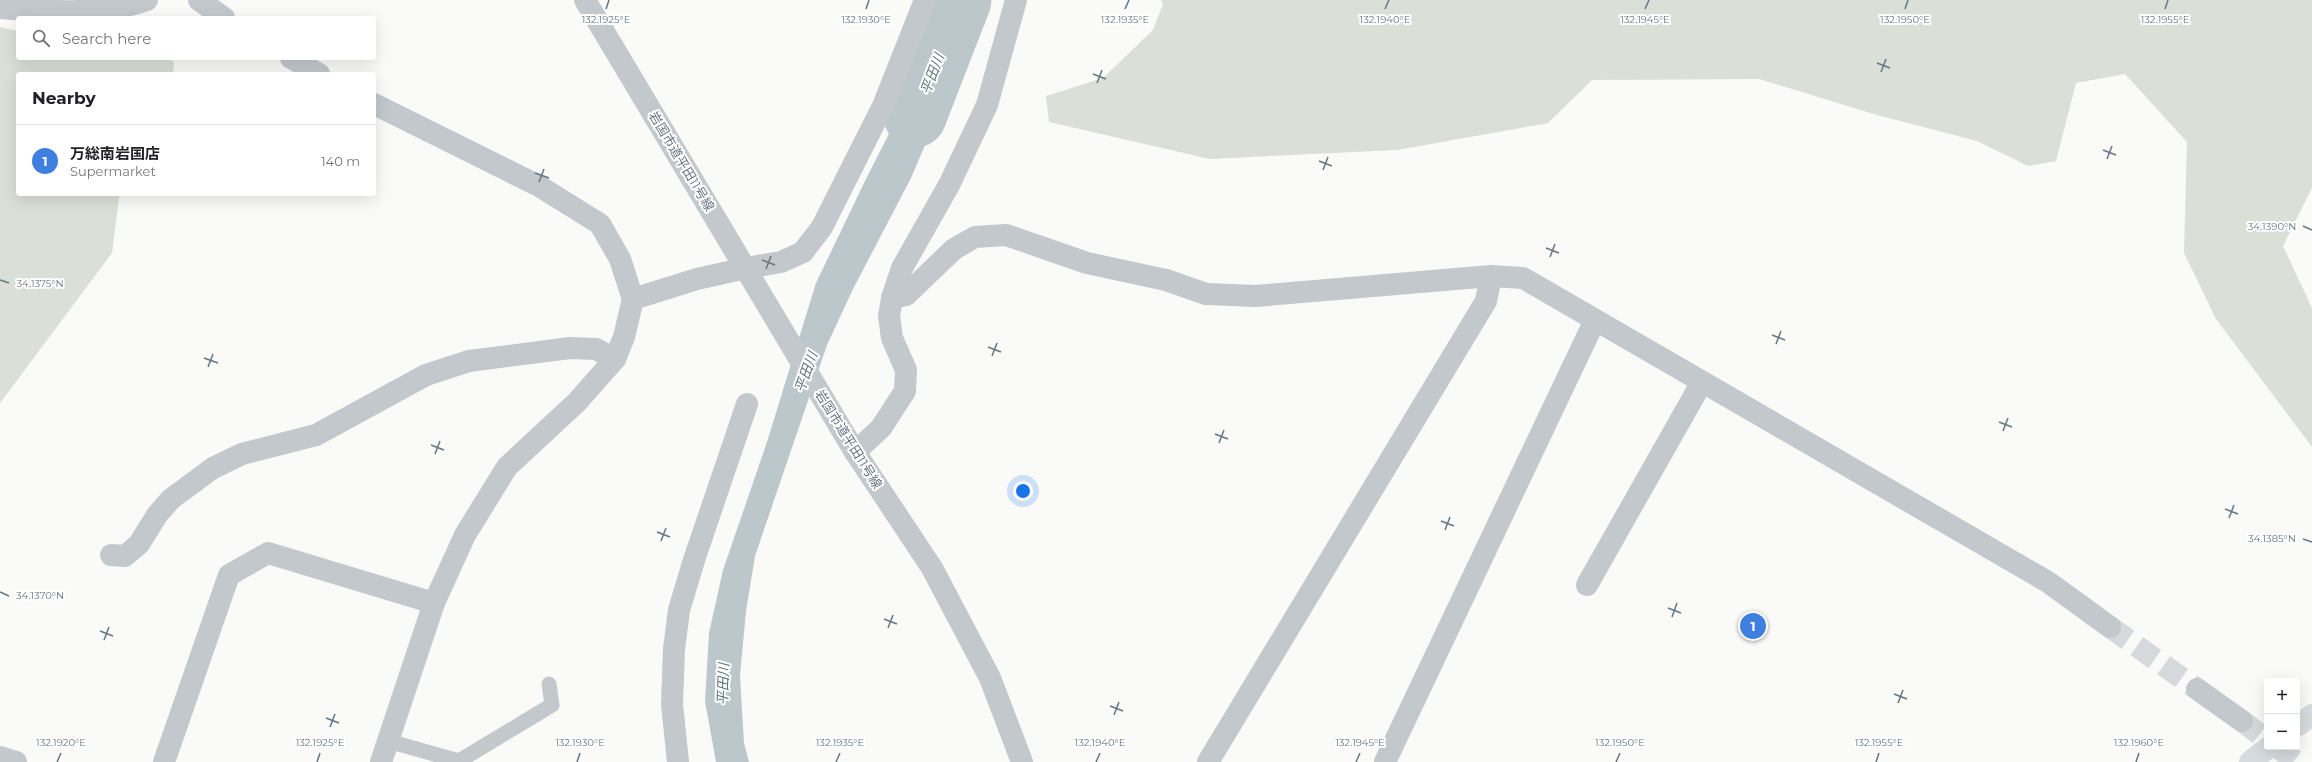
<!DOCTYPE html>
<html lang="en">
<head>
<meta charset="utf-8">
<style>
	:root { --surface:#fff; --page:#f2f2f2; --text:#202124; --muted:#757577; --line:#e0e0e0; --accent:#e4572e }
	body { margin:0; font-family:Montserrat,"Noto Sans JP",sans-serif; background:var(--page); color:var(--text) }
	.controls { position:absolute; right:12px; bottom:12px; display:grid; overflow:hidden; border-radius:4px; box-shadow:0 4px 16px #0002 }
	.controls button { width:36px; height:36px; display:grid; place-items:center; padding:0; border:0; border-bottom:1px solid var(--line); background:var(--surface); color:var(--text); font:20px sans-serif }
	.you { position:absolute; left:1023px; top:491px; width:14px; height:14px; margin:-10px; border:3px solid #fff; border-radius:50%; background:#1a73e8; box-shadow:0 0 0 6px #1a73e833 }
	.badge { display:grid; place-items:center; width:26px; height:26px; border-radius:50%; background:var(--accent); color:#fff; font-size:13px; font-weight:700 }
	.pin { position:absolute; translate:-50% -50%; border:2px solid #fff; box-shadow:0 1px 4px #0006 }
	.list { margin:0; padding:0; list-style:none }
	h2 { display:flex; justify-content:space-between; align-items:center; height:52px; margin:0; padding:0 16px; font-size:17px }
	h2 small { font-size:13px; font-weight:400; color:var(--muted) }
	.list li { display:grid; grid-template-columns:26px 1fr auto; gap:12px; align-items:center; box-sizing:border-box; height:72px; padding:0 16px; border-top:1px solid var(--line) }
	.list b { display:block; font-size:15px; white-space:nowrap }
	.list p { margin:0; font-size:13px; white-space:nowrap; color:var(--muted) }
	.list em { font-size:13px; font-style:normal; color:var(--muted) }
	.icon { flex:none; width:22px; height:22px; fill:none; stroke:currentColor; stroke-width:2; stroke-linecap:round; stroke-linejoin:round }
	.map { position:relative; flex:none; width:2312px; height:762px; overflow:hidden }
	.search { position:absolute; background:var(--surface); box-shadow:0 4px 16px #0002; left:16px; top:16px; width:360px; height:44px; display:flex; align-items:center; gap:10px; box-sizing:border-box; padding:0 14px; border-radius:4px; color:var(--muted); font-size:15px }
	.panel { position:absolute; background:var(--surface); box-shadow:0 4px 16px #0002; left:16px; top:72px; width:360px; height:124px; border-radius:4px }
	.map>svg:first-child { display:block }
</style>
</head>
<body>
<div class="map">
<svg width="2312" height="762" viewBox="0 0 2312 762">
	<rect width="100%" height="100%" fill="#fafaf8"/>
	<g fill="#dadfd7">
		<path d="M 1161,0 L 2312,0 L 2312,188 L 2283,246 L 2312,308 L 2312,447 L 2216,319 L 2184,253 L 2187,142 L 2125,74 L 2076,83 L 2056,161 L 2028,166 L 1977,141 L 1877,115 L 1759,79 L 1592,80 L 1548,123 L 1397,150 L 1210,159 L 1049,122 L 1046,96 L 1103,78 L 1153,30 L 1163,4 Z"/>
		<path d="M 0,27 L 18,31 L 18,58 L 169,58 L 174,63 L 173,74 L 18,74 L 18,194 L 121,194 L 119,197 L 112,253 L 0,403 Z"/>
	</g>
	<path fill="#bbc7cb" d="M 947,35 L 961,61 L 911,178 L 852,291 L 827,345 L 755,556 L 746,611 L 740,676 L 744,743 L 749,762 L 716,762 L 705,701 L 709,633 L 723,570 L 767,442 L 816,283 L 865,181 L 930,53 Z"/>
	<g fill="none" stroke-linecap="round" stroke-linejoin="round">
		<path stroke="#bbc7cb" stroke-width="63" d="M 915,116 L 960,0"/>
		<g stroke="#d5d9db" stroke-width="22" stroke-dasharray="22 11" stroke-linecap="butt">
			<path d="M 2110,627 L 2197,689"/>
			<path d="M 2242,721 L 2267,740"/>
			<path d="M 2277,747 L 2297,762"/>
		</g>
		<path stroke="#c3c8cc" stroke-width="15" d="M 388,741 L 459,761 L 552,705 L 549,684"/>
		<g stroke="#c3c8cc" stroke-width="22">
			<path d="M 0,8 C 45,11 104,16 147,0"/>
			<path d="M 746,268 L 781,262 L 803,252 L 822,227 L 883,106 L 925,0"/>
			<path d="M 892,298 L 906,295 L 954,249 L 975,237 L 1006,235 L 1087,263 L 1166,280 L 1206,294 L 1256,296 L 1491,276 L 1523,278 L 2048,582 L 2110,627"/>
			<path d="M 855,452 L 881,428 L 905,391 L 906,370 L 892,338 L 889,316 L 892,298 L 902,268 L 949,185 L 987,105 L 1016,0"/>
			<path d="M 111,555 L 125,556 L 139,544 L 157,515 L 171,499 L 213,468 L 242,454 L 316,435 L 426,375 L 469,361 L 570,348 L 596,349 L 615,359"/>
			<path d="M 1587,585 L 1702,382"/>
			<path d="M 2197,689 L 2242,721"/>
			<path d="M 0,757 L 16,762"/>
			<path d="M 164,762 L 229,575 L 268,553 L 434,603"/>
			<path d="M 381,762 L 434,603 L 465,535 L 507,467 L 577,402 L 615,359 L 624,337 L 633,299"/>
			<path d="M 678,762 L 672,704 L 674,649 L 679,610 L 694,560 L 747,404"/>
			<path d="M 1208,762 L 1486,301 L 1491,276"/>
			<path d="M 1385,762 L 1595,320"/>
		</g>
		<g stroke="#c3c8cc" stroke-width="22">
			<path d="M 199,0 L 224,18"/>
			<path d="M 585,0 L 855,452 L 932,568 L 990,678 L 1022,762"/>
			<path d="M 291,58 L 319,74"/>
			<path d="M 374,104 L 539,186 L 600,224 L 620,259 L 633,299 L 697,279 L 746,268"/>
		</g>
		<g stroke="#d6dbdf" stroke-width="22">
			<path d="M 2297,726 L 2312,715"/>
			<path d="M 2250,762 L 2269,747"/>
		</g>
	</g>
	<path fill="none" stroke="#657683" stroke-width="1.5" d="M 606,9 L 609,0M 866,9 L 869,0M 1125,9 L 1129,0M 1385,9 L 1389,0M 1645,9 L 1649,0M 1905,9 L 1908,0M 2165,9 L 2168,0M 1877,63 L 1890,68M 1881,72 L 1886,59M 1093,74 L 1106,79M 1097,83 L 1102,70M 2103,150 L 2116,155M 2107,159 L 2112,146M 1319,161 L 1332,166M 1323,170 L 1328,157M 535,173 L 549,178M 539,182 L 544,169M 2303,226 L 2312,230M 1546,248 L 1559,253M 1550,257 L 1555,244M 762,260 L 775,265M 766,269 L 771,256M 0,280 L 9,283M 1772,335 L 1785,340M 1776,344 L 1781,331M 988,347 L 1001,352M 992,356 L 997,343M 204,358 L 218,363M 208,367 L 213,354M 1999,422 L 2012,427M 2003,431 L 2008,418M 1215,434 L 1228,439M 1219,443 L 1224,430M 431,445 L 444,450M 435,454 L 440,441M 2225,509 L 2238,514M 2229,518 L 2234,505M 1441,521 L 1454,526M 1445,530 L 1450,517M 657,532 L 670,537M 2303,539 L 2312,542M 661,541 L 666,528M 0,592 L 9,596M 1668,608 L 1681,613M 1672,617 L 1677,603M 884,619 L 897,624M 888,628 L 893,615M 100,631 L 113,636M 104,640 L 109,627M 1894,694 L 1907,699M 1898,703 L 1903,690M 1110,706 L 1123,711M 1114,715 L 1119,702M 326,718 L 339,723M 330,727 L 335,714M 57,762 L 61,753M 317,762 L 320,753M 577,762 L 580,753M 836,762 L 840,753M 1096,762 L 1100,753M 1356,762 L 1360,753M 1616,762 L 1620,753M 1876,762 L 1879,753M 2136,762 L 2139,753"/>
	<g text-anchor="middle" stroke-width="4" stroke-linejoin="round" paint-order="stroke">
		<g font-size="13" fill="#657683" stroke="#fff">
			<text transform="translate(682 161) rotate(59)" y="5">岩国市道平田11号線</text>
			<text transform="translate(849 439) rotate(58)" y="5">岩国市道平田11号線</text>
		</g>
		<g font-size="14" font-style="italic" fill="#60757c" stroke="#fff">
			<text transform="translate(932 74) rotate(-69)" y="5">平田川</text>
			<text transform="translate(806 372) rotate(-70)" y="5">平田川</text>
			<text transform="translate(723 684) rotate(-88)" y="5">平田川</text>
		</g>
	</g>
	<g font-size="10" text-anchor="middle" fill="#657683" stroke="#fff" stroke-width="4" stroke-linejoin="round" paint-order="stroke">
		<text x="606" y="23">132.1925°E</text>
		<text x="866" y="23">132.1930°E</text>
		<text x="1125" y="23">132.1935°E</text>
		<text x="1385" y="23">132.1940°E</text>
		<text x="1645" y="23">132.1945°E</text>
		<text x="1905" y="23">132.1950°E</text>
		<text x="2165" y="23">132.1955°E</text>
		<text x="2272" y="230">34.1390°N</text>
		<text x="40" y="287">34.1375°N</text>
		<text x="2272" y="542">34.1385°N</text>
		<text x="40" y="599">34.1370°N</text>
		<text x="61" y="746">132.1920°E</text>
		<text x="320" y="746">132.1925°E</text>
		<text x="580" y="746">132.1930°E</text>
		<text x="840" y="746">132.1935°E</text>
		<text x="1100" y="746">132.1940°E</text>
		<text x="1360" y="746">132.1945°E</text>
		<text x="1620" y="746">132.1950°E</text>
		<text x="1879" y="746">132.1955°E</text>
		<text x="2139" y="746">132.1960°E</text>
	</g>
</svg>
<div class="controls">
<button>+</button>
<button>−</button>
</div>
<div class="you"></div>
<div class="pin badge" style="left:1753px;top:626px;background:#3f7fe0">1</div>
<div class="search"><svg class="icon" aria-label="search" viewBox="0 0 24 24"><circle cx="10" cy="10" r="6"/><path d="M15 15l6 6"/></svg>Search here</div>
<section class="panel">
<h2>Nearby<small></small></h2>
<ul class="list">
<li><span class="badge" style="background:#3f7fe0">1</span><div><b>万総南岩国店</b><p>Supermarket</p></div><em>140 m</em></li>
</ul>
</section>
</div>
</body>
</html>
